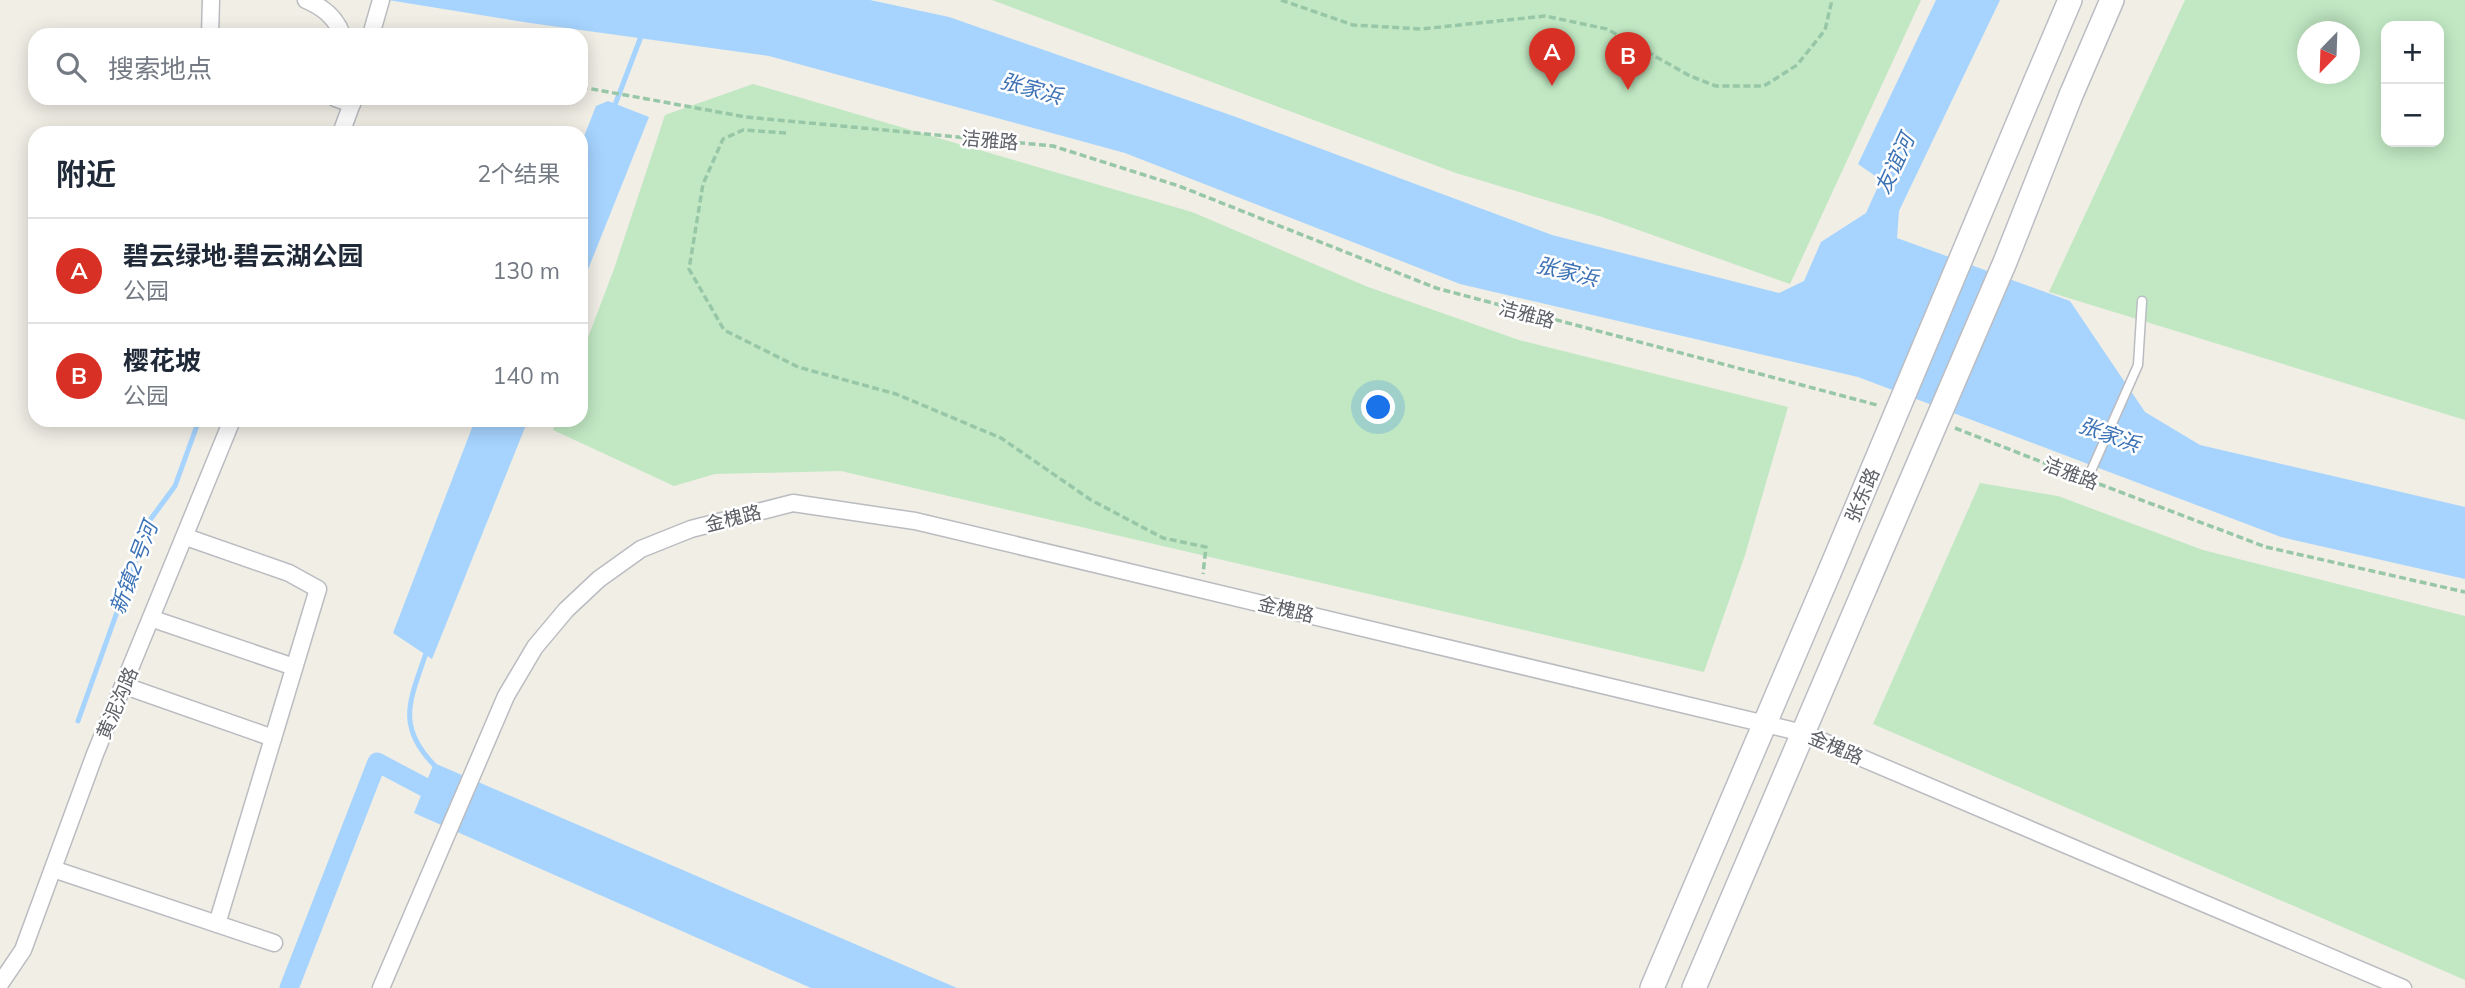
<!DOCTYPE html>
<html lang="zh">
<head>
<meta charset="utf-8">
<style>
	:root { --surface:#fff; --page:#f2f2f3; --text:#1f2937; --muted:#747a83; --line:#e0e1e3; --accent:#d93025 }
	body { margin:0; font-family:Mulish,"Noto Sans SC",sans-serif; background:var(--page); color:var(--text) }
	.controls { position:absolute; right:21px; top:21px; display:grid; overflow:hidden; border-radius:14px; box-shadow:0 4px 18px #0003 }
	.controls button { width:63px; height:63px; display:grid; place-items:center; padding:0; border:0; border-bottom:2px solid var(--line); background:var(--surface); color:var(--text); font:35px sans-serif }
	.compass { position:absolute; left:2297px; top:21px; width:63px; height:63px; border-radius:50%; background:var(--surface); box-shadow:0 4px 18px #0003; rotate:203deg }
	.you { position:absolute; left:1379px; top:408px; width:24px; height:24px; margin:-18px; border:5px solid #fff; border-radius:50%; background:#1a73e8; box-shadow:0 0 0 10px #1a73e833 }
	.badge { display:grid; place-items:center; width:46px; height:46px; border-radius:50%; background:var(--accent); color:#fff; font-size:23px; font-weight:700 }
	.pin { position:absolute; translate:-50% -58px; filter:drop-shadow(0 2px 4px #0008) }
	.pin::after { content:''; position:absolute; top:37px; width:24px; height:21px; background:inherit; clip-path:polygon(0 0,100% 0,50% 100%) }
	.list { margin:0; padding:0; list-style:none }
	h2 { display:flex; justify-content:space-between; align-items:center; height:91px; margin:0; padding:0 28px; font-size:30px }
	h2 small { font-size:23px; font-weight:400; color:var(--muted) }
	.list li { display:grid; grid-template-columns:46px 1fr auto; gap:21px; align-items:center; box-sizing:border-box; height:105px; padding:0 28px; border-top:2px solid var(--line) }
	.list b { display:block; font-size:26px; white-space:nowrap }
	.list p { margin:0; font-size:23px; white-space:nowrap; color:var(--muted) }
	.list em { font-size:23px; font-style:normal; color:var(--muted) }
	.icon { flex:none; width:38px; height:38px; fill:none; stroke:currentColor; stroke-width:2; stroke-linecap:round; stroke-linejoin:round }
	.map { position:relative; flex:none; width:2465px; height:988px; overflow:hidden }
	.search { position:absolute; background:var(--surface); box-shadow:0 4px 18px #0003; left:28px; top:28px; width:560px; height:77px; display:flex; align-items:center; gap:18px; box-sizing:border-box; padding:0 24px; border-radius:21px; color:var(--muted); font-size:26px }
	.panel { position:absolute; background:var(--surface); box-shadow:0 4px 18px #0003; left:28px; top:126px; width:560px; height:301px; border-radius:21px }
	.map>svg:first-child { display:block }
</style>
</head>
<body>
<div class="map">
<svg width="2465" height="988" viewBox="0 0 2465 988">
	<rect width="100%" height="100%" fill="#f0eee5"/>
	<g fill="#c1e8c3" fill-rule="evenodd">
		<path d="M 992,0 L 1921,0 L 1790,284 L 1602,217 L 1456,173 Z"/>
		<path d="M 2185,0 L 2465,0 L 2465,420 L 2049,292 ZM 2386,26 L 2439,26 L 2439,142 L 2386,142 ZM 2308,32 L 2350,32 L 2350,74 L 2308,74 Z"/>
		<path d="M 753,84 L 1192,212 L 1368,287 L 1519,340 L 1788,407 L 1745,555 L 1704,672 L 841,471 L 715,474 L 674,486 L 553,430 L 557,420 L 581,420 L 581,356 L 614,269 L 665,115 Z"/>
		<path d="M 1980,483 L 2058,496 L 2203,550 L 2465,616 L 2465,980 L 1873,724 Z"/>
	</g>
	<g fill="#a6d4ff">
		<path d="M 388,0 L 870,0 L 949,17 L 1236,117 L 1552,235 L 1779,293 L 1804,281 L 1821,242 L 1866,213 L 1881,180 L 1858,164 L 1936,0 L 2000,0 L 1899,211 L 1897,238 L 2070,301 L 2145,412 L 2200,445 L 2465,507 L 2465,579 L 2281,537 L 1858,377 L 1460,284 L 1125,153 L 769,56 L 530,23 Z"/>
		<path d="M 608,101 L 649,117 L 581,287 L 581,144 L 596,106 Z"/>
		<path d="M 475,420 L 528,420 L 432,659 L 393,633 Z"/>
		<path d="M 434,763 L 957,988 L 811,988 L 414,813 Z"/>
	</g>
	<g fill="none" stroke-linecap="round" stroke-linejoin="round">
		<g stroke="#a6d4ff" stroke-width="5">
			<path d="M 613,110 L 642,34"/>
			<path d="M 427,650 C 411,699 394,725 436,767"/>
			<path d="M 78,721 L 150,520 L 175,486 L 199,420"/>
		</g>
		<path stroke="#a6d4ff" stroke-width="19" d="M 289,988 L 377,762 L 447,799"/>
		<defs>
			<path id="service" d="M 2087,480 L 2138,365 L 2142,301"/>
			<g id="minor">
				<path d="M 306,0 C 323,7 336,17 342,35"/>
				<path d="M 210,35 L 211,0"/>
				<path d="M 371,35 L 381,0"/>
				<path d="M 335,98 L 352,104"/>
				<path d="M 341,133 L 354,98"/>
				<path d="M 186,537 L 289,573 L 318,589 L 217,924"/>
				<path d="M 153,619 L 294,667"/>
				<path d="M 125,686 L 273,738"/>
				<path d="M 53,869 L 274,943"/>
				<path d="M 0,984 L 23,950 L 95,754 L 232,420"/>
				<path d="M 381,988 L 506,696 L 535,647 L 566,610 L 599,579 L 641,549 L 691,529 L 793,503 L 915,521 L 1803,733 L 2403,988"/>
			</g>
			<g id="secondary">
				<path d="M 2036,80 L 2070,0"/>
				<path d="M 2071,95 L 2112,0"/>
				<path d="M 1652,988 L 1829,573"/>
				<path d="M 1694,988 L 1865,588"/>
			</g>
		</defs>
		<use href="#service" stroke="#babcc1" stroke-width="11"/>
		<use href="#minor" stroke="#babcc1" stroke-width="19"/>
		<use href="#secondary" stroke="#babdc3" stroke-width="26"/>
		<g stroke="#98c7a8" stroke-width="3.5" stroke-dasharray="7 3.5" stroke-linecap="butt">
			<path d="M 1281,0 L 1353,25 L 1421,29 L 1545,16 L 1607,29 L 1690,76 L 1716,86 L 1764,86 L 1797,65 L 1825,30 L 1832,0"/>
			<path d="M 581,87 L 746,117 L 1053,146 L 1179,186 L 1436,288 L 1877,405"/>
			<path d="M 786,133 L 743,130 L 723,139 L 703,184 L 689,269 L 724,330 L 798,367 L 896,394 L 1001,438 L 1091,500 L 1163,538 L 1206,547 L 1203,574"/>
			<path d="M 1955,428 L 2075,475"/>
			<path d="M 2099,484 L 2266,547 L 2465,592"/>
		</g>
		<use href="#service" stroke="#fff" stroke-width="8"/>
		<use href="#minor" stroke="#fff" stroke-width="16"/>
		<use href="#secondary" stroke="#fff" stroke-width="23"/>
		<defs>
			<g id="secondary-bridge">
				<path d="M 1829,573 L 2036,80"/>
				<path d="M 1865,588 L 2005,262 L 2071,95"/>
			</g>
		</defs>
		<use href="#secondary-bridge" stroke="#babdc3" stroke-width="26" stroke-linecap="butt"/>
		<use href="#secondary-bridge" stroke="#fff" stroke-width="23"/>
	</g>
	<g text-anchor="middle" stroke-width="5" stroke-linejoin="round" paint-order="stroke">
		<g font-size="19" fill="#5d6066" stroke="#fff">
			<text transform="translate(990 140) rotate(5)" y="7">洁雅路</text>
			<text transform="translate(1527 314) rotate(15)" y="7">洁雅路</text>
			<text transform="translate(2071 473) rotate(21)" y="7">洁雅路</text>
			<text transform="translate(1862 495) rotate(-67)" y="7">张东路</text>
			<text transform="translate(733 518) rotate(-14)" y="7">金槐路</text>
			<text transform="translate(1286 609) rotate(13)" y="7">金槐路</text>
			<text transform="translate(117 703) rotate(-67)" y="7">黄泥沟路</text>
			<text transform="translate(1836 747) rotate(23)" y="7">金槐路</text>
		</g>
		<g font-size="21" font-style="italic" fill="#3d73b6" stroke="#fff">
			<text transform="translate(1031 89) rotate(16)" y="7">张家浜</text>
			<text transform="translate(1895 164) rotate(-65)" y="7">友谊河</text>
			<text transform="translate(1567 272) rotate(14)" y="7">张家浜</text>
			<text transform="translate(2109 435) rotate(20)" y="7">张家浜</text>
			<text transform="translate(134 568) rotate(-69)" y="7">新镇2号河</text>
		</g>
	</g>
</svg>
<div class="controls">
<button>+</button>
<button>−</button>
</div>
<svg class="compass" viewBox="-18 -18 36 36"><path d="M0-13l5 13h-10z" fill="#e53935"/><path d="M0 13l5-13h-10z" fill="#747a83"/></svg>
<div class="you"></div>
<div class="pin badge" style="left:1552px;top:86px">A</div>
<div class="pin badge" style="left:1628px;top:90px">B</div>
<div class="search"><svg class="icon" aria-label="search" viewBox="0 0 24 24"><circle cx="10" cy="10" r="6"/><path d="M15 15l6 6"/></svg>搜索地点</div>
<section class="panel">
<h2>附近<small>2个结果</small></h2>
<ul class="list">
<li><span class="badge">A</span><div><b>碧云绿地·碧云湖公园</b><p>公园</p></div><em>130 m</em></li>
<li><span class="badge">B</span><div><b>樱花坡</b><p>公园</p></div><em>140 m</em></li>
</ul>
</section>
</div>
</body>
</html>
